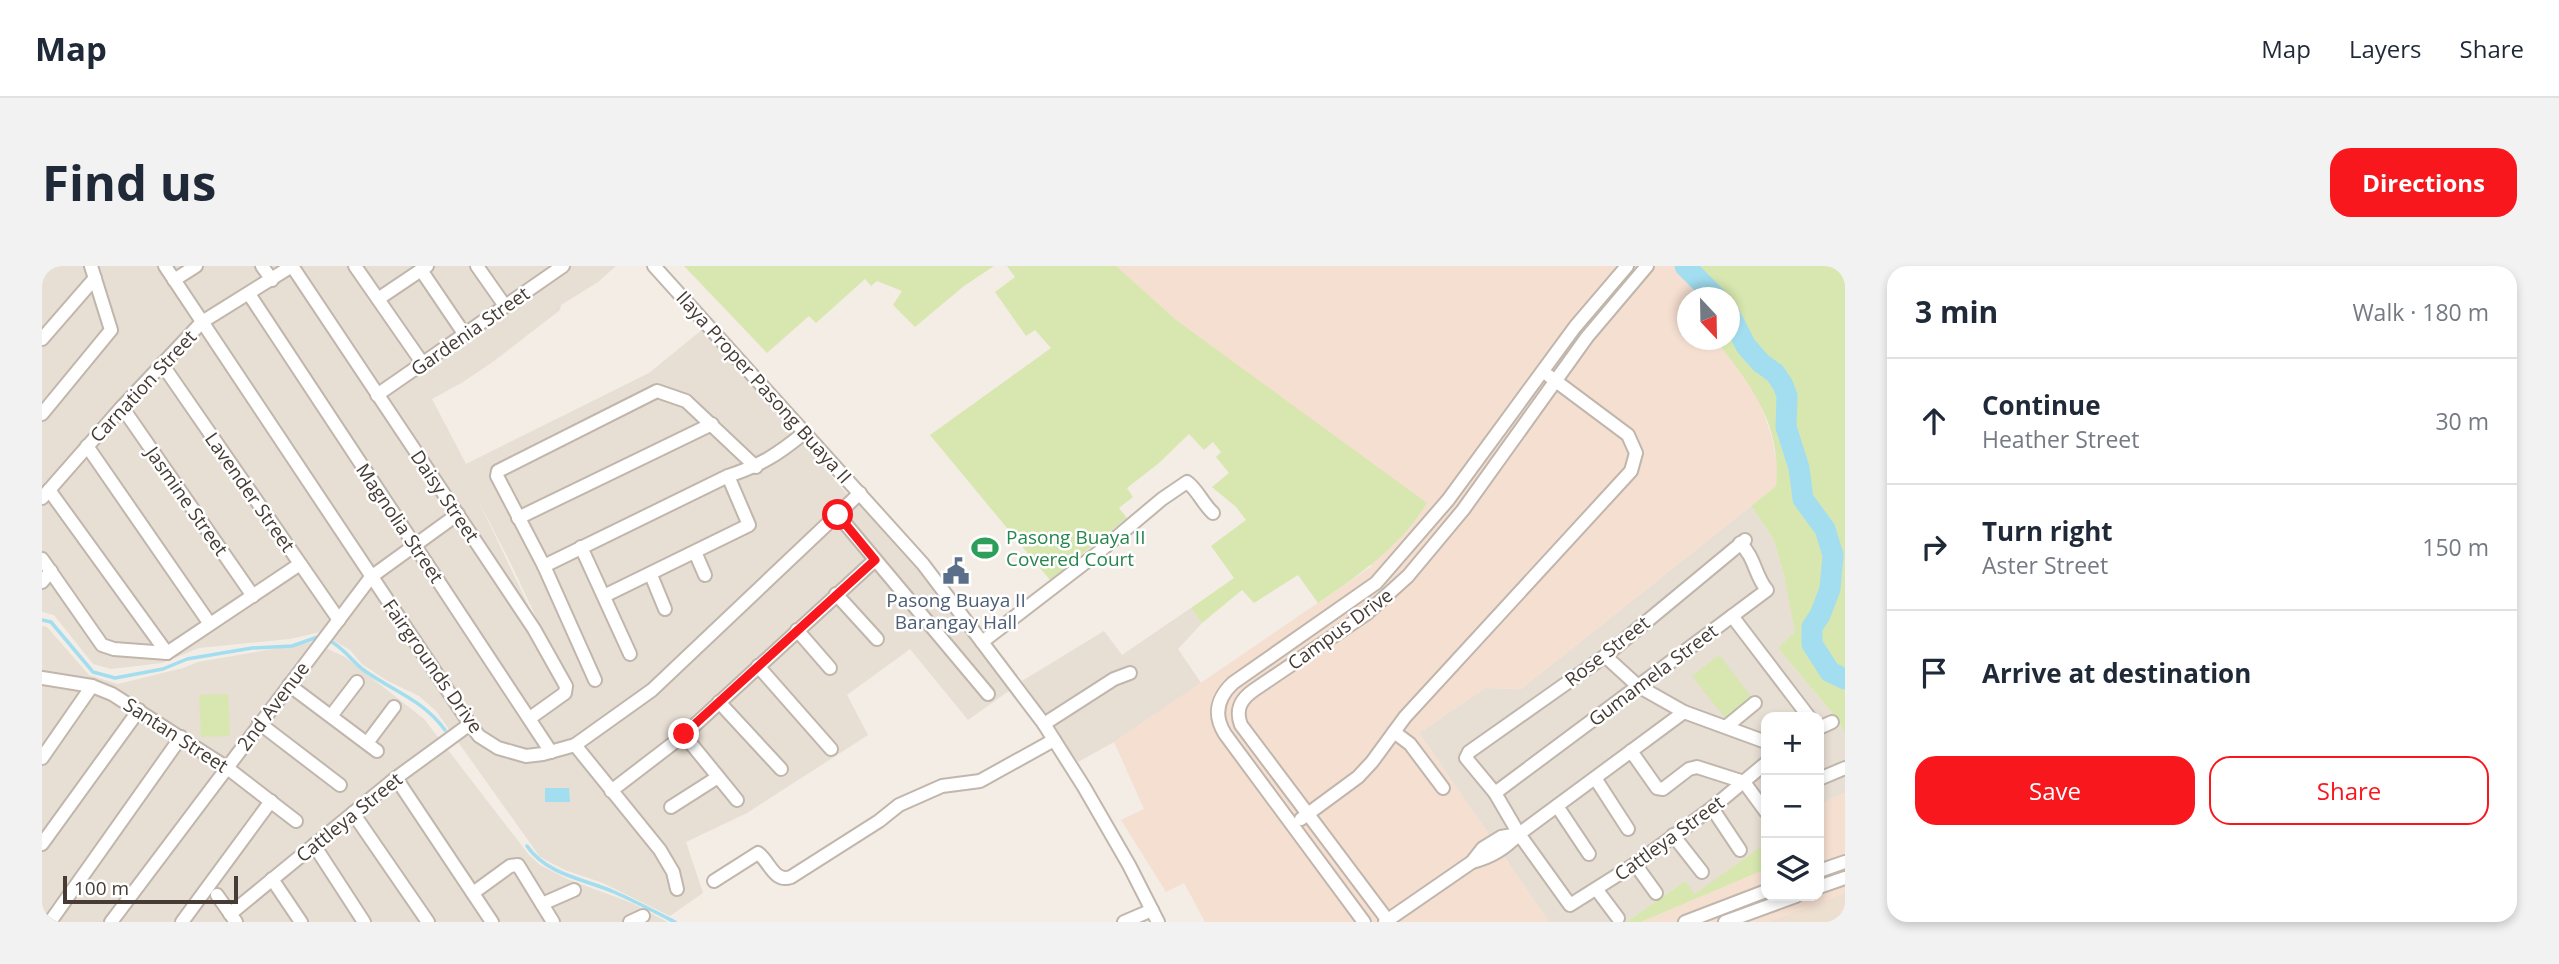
<!DOCTYPE html>
<html lang="en">
<head>
<meta charset="utf-8">
<style>
	:root { --surface:#fff; --page:#f2f2f3; --text:#1f2937; --muted:#747a83; --line:#e0e1e3; --accent:#f9171e }
	body { margin:0; font-family:"Open Sans",sans-serif; background:var(--page); color:var(--text) }
	.controls { position:absolute; right:21px; bottom:21px; display:grid; overflow:hidden; border-radius:14px; box-shadow:0 4px 10px #0003 }
	.controls button { width:63px; height:63px; display:grid; place-items:center; padding:0; border:0; border-bottom:2px solid var(--line); background:var(--surface); color:var(--text); font:35px sans-serif }
	.compass { position:absolute; left:1635px; top:21px; width:63px; height:63px; border-radius:50%; background:var(--surface); box-shadow:0 4px 10px #0003; rotate:158deg }
	.scale { position:absolute; left:21px; bottom:18px; width:175px; box-sizing:border-box; padding-left:7px; border:4px solid #463c35; border-top:0; font-size:19px; line-height:24px; white-space:nowrap; color:#463c35; -webkit-text-stroke:5px #fff; paint-order:stroke }
	.stop { position:absolute; width:21px; height:21px; margin:-16px; border:5px solid #f9171e; border-radius:50%; background:#fff }
	.stop.end { background:#f9171e; border-color:#fff; box-shadow:0 2px 7px #0008 }
	.list { margin:0; padding:0; list-style:none }
	h2 { display:flex; justify-content:space-between; align-items:center; height:91px; margin:0; padding:0 28px; font-size:30px }
	h2 small { font-size:23px; font-weight:400; color:var(--muted) }
	.list li { display:grid; grid-template-columns:46px 1fr auto; gap:21px; align-items:center; box-sizing:border-box; height:126px; padding:0 28px; border-top:2px solid var(--line) }
	.list b { display:block; font-size:26px; white-space:nowrap }
	.list p { margin:0; font-size:23px; white-space:nowrap; color:var(--muted) }
	.list em { font-size:23px; font-style:normal; color:var(--muted) }
	.actions { display:flex; gap:14px; padding:21px 28px }
	.actions a { flex:1; padding:16px 0; border:2px solid var(--accent); border-radius:21px; text-align:center; font-size:24px; color:var(--accent) }
	.actions .main { background:var(--accent); color:#fff }
	.icon { flex:none; width:38px; height:38px; fill:none; stroke:currentColor; stroke-width:2; stroke-linecap:round; stroke-linejoin:round }
	.map { position:relative; flex:none; width:1803px; height:656px; overflow:hidden; border-radius:21px }
	header { display:flex; align-items:center; gap:42px; box-sizing:border-box; height:98px; padding:0 35px; background:var(--surface); border-bottom:2px solid var(--line) }
	header strong { font-size:33px }
	nav { display:flex; gap:38px; margin-inline-start:auto; font-size:24px }
	.intro { display:flex; align-items:center; justify-content:space-between; box-sizing:border-box; height:168px; padding:0 42px }
	h1 { margin:0; font-size:49px }
	.button { padding:18px 32px; border-radius:21px; background:var(--accent); color:#fff; font-size:24px; font-weight:700 }
	main { display:flex; gap:42px; padding:0 42px }
	aside { flex:1; background:var(--surface); border-radius:21px; box-shadow:0 4px 10px #0003 }
	.map>svg:first-child { display:block }
</style>
</head>
<body>
<header>
<strong>Map</strong>
<nav><a>Map</a><a>Layers</a><a>Share</a></nav>
</header>
<div class="intro"><h1>Find us</h1><a class="button">Directions</a></div>
<main>
<div class="map">
<svg width="1803" height="656" viewBox="0 0 1803 656">
	<rect width="100%" height="100%" fill="#f3ede6"/>
	<g fill="#e7ded4" fill-rule="evenodd">
		<path d="M 0,0 L 574,0 L 556,16 L 519,39 L 518,44 L 452,95 L 421,116 L 390,133 L 424,198 L 607,107 L 661,63 L 811,235 L 822,240 L 880,300 L 971,422 L 926,454 L 868,383 L 805,429 L 826,469 L 705,547 L 644,576 L 661,627 L 628,650 L 561,617 L 523,604 L 498,591 L 394,445 L 377,430 L 344,414 L 320,398 L 308,384 L 278,366 L 248,373 L 157,382 L 120,397 L 69,403 L 51,398 L 12,349 L 0,346 ZM 435,232 L 470,300 L 517,400 L 516,401 Z"/>
		<path d="M 1709,240 L 1731,272 L 1742,309 L 1754,366 L 1736,382 L 1797,455 L 1803,469 L 1803,527 L 1788,533 L 1777,541 L 1777,451 L 1724,451 L 1724,577 L 1653,629 L 1643,615 L 1584,656 L 1507,656 L 1377,467 L 1443,422 L 1479,423 Z"/>
		<path d="M 1149,342 L 1160,357 L 1136,383 L 1159,417 L 1072,476 L 1036,496 L 980,415 L 1062,365 L 1080,389 Z"/>
		<path d="M 0,360 L 5,361 L 47,409 L 76,418 L 141,402 L 156,396 L 271,376 L 303,391 L 382,453 L 487,589 L 498,599 L 525,613 L 590,637 L 625,656 L 0,656 Z"/>
	</g>
	<g fill="#f5dfd1">
		<path d="M 965,0 L 1633,0 L 1656,23 L 1662,31 L 1646,32 L 1646,74 L 1673,74 L 1705,113 L 1717,133 L 1730,172 L 1736,204 L 1734,220 L 1479,423 L 1443,422 L 1377,467 L 1507,656 L 1163,656 L 1142,617 L 1124,626 L 1079,554 L 1102,543 L 1072,476 L 1330,300 L 975,13 Z"/>
		<path d="M 1803,527 L 1803,656 L 1599,656 L 1724,603 L 1724,630 L 1777,630 L 1777,541 L 1788,533 Z"/>
	</g>
	<path fill="#ecdfd0" d="M 1803,627 L 1803,656 L 1727,656 L 1769,640 Z"/>
	<g fill="#d8e7af">
		<path d="M 642,0 L 952,0 L 922,20 L 873,61 L 851,39 L 860,25 L 835,15 L 829,20 L 823,13 L 774,57 L 767,50 L 725,87 Z"/>
		<path d="M 965,0 L 1074,0 L 1134,54 L 1385,237 C 1358,281 1318,308 1276,337 L 1256,309 L 1212,337 L 1200,324 L 1160,357 L 1149,342 L 1192,312 L 1169,280 L 1204,254 L 1194,241 L 1170,221 L 1187,207 L 1174,191 L 1179,186 L 1171,176 L 1162,184 L 1147,168 L 1117,197 L 1085,222 L 1091,231 L 1077,242 L 1085,252 L 1008,314 L 888,169 L 1009,82 L 993,64 L 984,70 L 953,26 L 973,11 Z"/>
		<path d="M 1633,0 L 1803,0 L 1803,469 L 1797,455 L 1736,382 L 1753,366 L 1742,309 L 1731,272 L 1709,240 L 1734,220 C 1740,159 1709,118 1673,74 L 1688,74 L 1688,32 L 1662,31 Z"/>
		<path d="M 1677,389 L 1711,433 L 1684,453 L 1650,410 Z"/>
		<path d="M 186,428 L 188,470 L 159,471 L 157,429 Z"/>
		<path d="M 1724,577 L 1724,603 L 1599,656 L 1584,656 L 1643,615 L 1653,628 Z"/>
	</g>
	<path fill="#a2def0" d="M 503,522 L 527,522 L 528,536 L 503,536 Z"/>
	<g fill="none" stroke-linecap="round" stroke-linejoin="round">
		<g stroke="#a2def0" stroke-width="3.5">
			<path d="M 0,354 L 9,356 L 51,406 L 73,412 L 121,403 L 145,393 L 210,382 L 250,380 L 276,371"/>
			<path d="M 290,376 C 306,386 310,396 323,405 C 353,426 381,434 403,464"/>
			<path d="M 485,580 C 505,609 542,613 572,626 C 593,635 613,646 633,656"/>
		</g>
		<g stroke="#a2def0" stroke-width="21">
			<path d="M 1643,0 L 1675,32"/>
			<path d="M 1688,49 L 1704,80 L 1719,97 L 1733,107 L 1741,119 L 1745,130 L 1744,161 L 1757,202 L 1761,233 L 1783,263 L 1791,289 L 1788,323 L 1778,349 L 1770,361 L 1770,378 L 1788,406 L 1803,413"/>
		</g>
		<defs>
			<g id="minor">
				<path d="M 123,0 L 428,458 L 437,470 L 456,482 L 484,490 L 501,488 L 533,479 L 610,424 L 818,227"/>
				<path d="M 220,0 L 230,14"/>
				<path d="M 250,0 L 492,363 L 524,420 L 523,427 L 488,452"/>
				<path d="M 313,0 L 381,98"/>
				<path d="M 435,0 L 463,40"/>
				<path d="M 612,0 L 881,298 L 1002,458 L 1042,521 L 1087,599 L 1116,656"/>
				<path d="M 379,4 L 423,69"/>
				<path d="M 132,14 L 154,0"/>
				<path d="M 207,28 L 509,486"/>
				<path d="M 336,33 L 385,0"/>
				<path d="M 0,73 L 53,12"/>
				<path d="M 120,98 L 297,354"/>
				<path d="M 335,129 L 521,0"/>
				<path d="M 80,141 L 211,330"/>
				<path d="M 0,148 L 69,64 L 49,0"/>
				<path d="M 45,180 L 168,358"/>
				<path d="M 7,224 L 125,387"/>
				<path d="M 0,232 L 80,141 L 160,56 L 250,0"/>
				<path d="M 796,249 L 946,428"/>
				<path d="M 476,252 L 670,158"/>
				<path d="M 1703,274 L 1563,390 L 1427,486 L 1424,492 L 1453,527 L 1477,568 L 1528,639 L 1593,598 L 1670,542 L 1724,497"/>
				<path d="M 539,281 L 588,388"/>
				<path d="M 653,286 L 663,309"/>
				<path d="M 0,293 L 60,379 L 72,383 L 125,387"/>
				<path d="M 502,300 L 686,210 C 719,199 735,189 762,167"/>
				<path d="M 609,309 L 623,343"/>
				<path d="M 0,316 L 9,305"/>
				<path d="M 794,328 L 835,373"/>
				<path d="M 562,330 L 707,259 L 686,210"/>
				<path d="M 1690,350 L 1767,451"/>
				<path d="M 755,364 L 788,402"/>
				<path d="M 940,376 L 1057,286 L 1120,233 L 1145,216 C 1155,223 1161,238 1171,247"/>
				<path d="M 125,387 L 258,298"/>
				<path d="M 1563,390 L 1596,420 L 1642,446 L 1724,476"/>
				<path d="M 716,400 L 789,483"/>
				<path d="M 0,412 L 50,420 L 70,428 L 184,501 L 254,555"/>
				<path d="M 553,414 L 502,300 L 455,210 L 456,205 L 615,125 L 644,135 L 714,201"/>
				<path d="M 247,419 L 335,485"/>
				<path d="M 677,436 L 739,503"/>
				<path d="M 289,450 L 315,416"/>
				<path d="M 217,457 L 298,519"/>
				<path d="M 1002,458 L 1072,413 L 1088,407"/>
				<path d="M 1685,460 L 1713,437"/>
				<path d="M 1777,462 L 1790,456"/>
				<path d="M 1352,466 L 1368,478 L 1401,522"/>
				<path d="M 642,469 L 695,534"/>
				<path d="M 325,477 L 352,441"/>
				<path d="M 533,479 L 618,584 L 631,606 L 635,623"/>
				<path d="M 1589,485 L 1615,522 L 1621,523 L 1647,503 L 1655,501 L 1702,516 L 1724,546"/>
				<path d="M 0,492 L 50,420"/>
				<path d="M 354,512 L 450,656"/>
				<path d="M 1553,512 L 1586,563"/>
				<path d="M 1777,513 L 1803,502"/>
				<path d="M 569,525 L 642,469 L 833,294"/>
				<path d="M 1453,527 L 1725,324 C 1713,310 1713,291 1698,277"/>
				<path d="M 1515,540 L 1547,588"/>
				<path d="M 629,541 L 676,511"/>
				<path d="M 1670,542 L 1698,584"/>
				<path d="M 311,547 L 386,656"/>
				<path d="M 1259,553 L 1316,511 L 1330,496 L 1363,451 L 1589,205 L 1594,187 L 1586,169 L 1507,110"/>
				<path d="M 1631,569 L 1660,606"/>
				<path d="M 0,578 L 97,444"/>
				<path d="M 272,579 L 322,656"/>
				<path d="M 1430,596 C 1450,591 1462,583 1477,568 L 1642,446"/>
				<path d="M 1593,598 L 1614,627"/>
				<path d="M 1777,605 L 1803,596"/>
				<path d="M 230,613 L 259,656"/>
				<path d="M 672,615 L 716,587 C 728,596 732,617 749,611 L 837,555 L 857,539 L 900,520 L 938,515 L 1012,474"/>
				<path d="M 1777,621 L 1803,612"/>
				<path d="M 1555,624 L 1576,652"/>
				<path d="M 431,627 L 468,600 L 476,599 L 511,656"/>
				<path d="M 175,629 L 194,656"/>
				<path d="M 500,638 L 532,624"/>
				<path d="M 188,648 L 354,512 L 428,458"/>
				<path d="M 8,656 L 139,471"/>
				<path d="M 69,656 L 329,311 L 416,248"/>
				<path d="M 140,656 L 229,535"/>
				<path d="M 588,656 L 601,650"/>
				<path d="M 1082,656 L 1110,644"/>
				<path d="M 1322,656 L 1183,468 C 1171,449 1175,432 1191,417 L 1334,317 L 1406,234 L 1533,61 L 1585,0"/>
				<path d="M 1343,656 L 1430,596 L 1441,582 L 1459,571 L 1477,568"/>
				<path d="M 1347,656 L 1199,459 C 1193,443 1199,433 1212,424 L 1324,348 L 1366,310 L 1421,244 L 1545,71 L 1605,0"/>
				<path d="M 1643,656 L 1724,625"/>
				<path d="M 1683,656 L 1754,630"/>
			</g>
		</defs>
		<use href="#minor" stroke="#c1b6ac" stroke-width="16"/>
		<use href="#minor" stroke="#fff" stroke-width="12"/>
	</g>
	<g fill="none" stroke-linecap="round" stroke-linejoin="round">
		<path stroke="#f9171e" stroke-width="9" d="M 642,468 L 833,294 L 796,249"/>
	</g>
	<defs>
		<symbol id="stadium-bare" viewBox="-9 -9 18 18"><path d="M0-5a6.5 5 0 1 0 0 10a6.5 5 0 1 0 0-10ZM-3.5-1.8h7v3.6h-7Z" fill="#2e9e5b" stroke="#fff" stroke-width="2.5" paint-order="stroke"/></symbol>
		<symbol id="civic-bare" viewBox="-9 -9 18 18"><path d="M-.6-6.5H3V-4.5H.6V-3L4-1V1h2V6H-6V1h2V-1L-.6-3ZM-1.2 2.5V6h2.4V2.5Z" fill="#5c6f8a" stroke="#fff" stroke-width="2.5" paint-order="stroke"/></symbol>
	</defs>
	<g fill-rule="evenodd">
		<use href="#stadium-bare" x="924" y="263" width="38" height="38"/>
		<use href="#civic-bare" x="895" y="286" width="38" height="38"/>
	</g>
	<g text-anchor="middle" stroke-width="5" stroke-linejoin="round" paint-order="stroke">
		<g font-size="19" fill="#463c35" stroke="#fff">
			<text transform="translate(428 65) rotate(-35)" y="7">Gardenia Street</text>
			<text transform="translate(101 120) rotate(-47)" y="7">Carnation Street</text>
			<text transform="translate(722 121) rotate(48)" y="7">Ilaya Proper Pasong Buaya II</text>
			<text transform="translate(208 226) rotate(55)" y="7">Lavender Street</text>
			<text transform="translate(403 230) rotate(56)" y="7">Daisy Street</text>
			<text transform="translate(145 235) rotate(55)" y="7">Jasmine Street</text>
			<text transform="translate(358 257) rotate(56)" y="7">Magnolia Street</text>
			<text transform="translate(1298 363) rotate(-36)" y="7">Campus Drive</text>
			<text transform="translate(1565 385) rotate(-38)" y="7">Rose Street</text>
			<text transform="translate(391 400) rotate(55)" y="7">Fairgrounds Drive</text>
			<text transform="translate(1611 409) rotate(-37)" y="7">Gumamela Street</text>
			<text transform="translate(231 440) rotate(-53)" y="7">2nd Avenue</text>
			<text transform="translate(134 469) rotate(33)" y="7">Santan Street</text>
			<text transform="translate(307 551) rotate(-39)" y="7">Cattleya Street</text>
			<text transform="translate(1627 572) rotate(-36)" y="7">Cattleya Street</text>
		</g>
		<g font-size="19" fill="#27864d" stroke="#fff" text-anchor="start">
			<text x="964" y="278">Pasong Buaya II<tspan x="964" dy="22">Covered Court</tspan></text>
		</g>
		<g font-size="19" fill="#4e5e75" stroke="#fff">
			<text x="914" y="341">Pasong Buaya II<tspan x="914" dy="22">Barangay Hall</tspan></text>
		</g>
	</g>
</svg>
<div class="controls">
<button>+</button>
<button>−</button>
<button><svg class="icon" aria-label="layers" viewBox="0 0 24 24"><path d="M12 4l9 5-9 5-9-5zM3 14l9 5 9-5"/></svg></button>
</div>
<svg class="compass" viewBox="-18 -18 36 36"><path d="M0-13l5 13h-10z" fill="#e53935"/><path d="M0 13l5-13h-10z" fill="#747a83"/></svg>
<div class="scale">100 m</div>
<div class="stop" style="left:796px;top:249px"></div>
<div class="stop end" style="left:642px;top:468px"></div>
</div>
<aside>
<h2>3 min<small>Walk · 180 m</small></h2>
<ul class="list">
<li><svg class="icon" aria-label="ahead" viewBox="0 0 24 24"><path d="M12 20V5M6 11l6-6 6 6"/></svg><div><b>Continue</b><p>Heather Street</p></div><em>30 m</em></li>
<li><svg class="icon" aria-label="right" viewBox="0 0 24 24"><path d="M7 20v-9h11M14 6l5 5-5 5"/></svg><div><b>Turn right</b><p>Aster Street</p></div><em>150 m</em></li>
<li><svg class="icon" aria-label="arrive" viewBox="0 0 24 24"><path d="M6 21V4h12l-3 4 3 4H6"/></svg><div><b>Arrive at destination</b></div></li>
</ul>
<div class="actions"><a class="main">Save</a><a>Share</a></div>
</aside>
</main>
</body>
</html>
